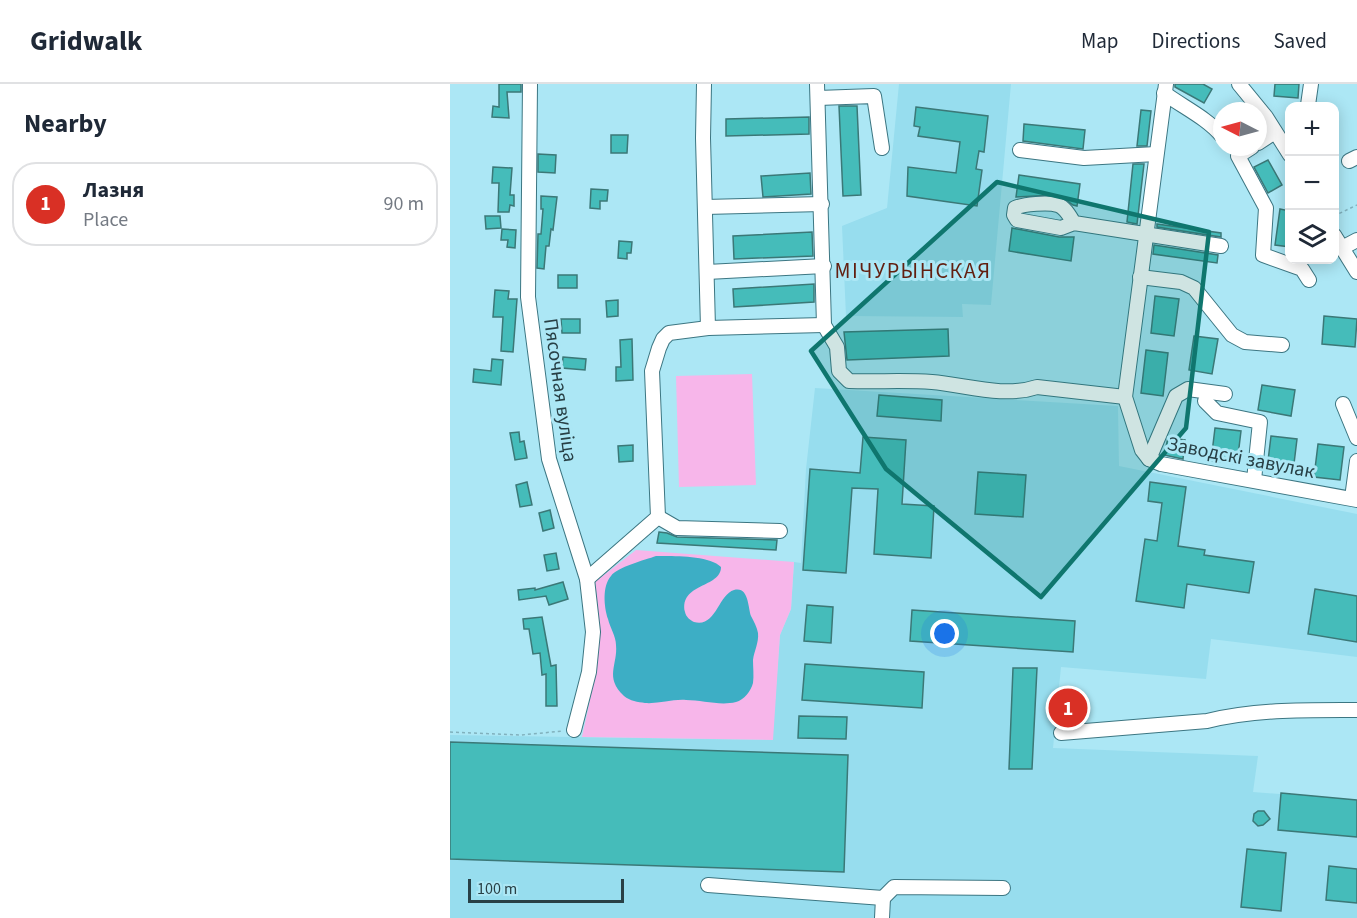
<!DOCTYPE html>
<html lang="en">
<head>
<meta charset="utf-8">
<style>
	:root { --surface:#fff; --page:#f2f2f3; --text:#1f2937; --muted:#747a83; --line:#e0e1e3; --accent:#d93025 }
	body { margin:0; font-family:"Source Sans 3",sans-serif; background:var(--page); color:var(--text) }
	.controls { position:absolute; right:18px; top:18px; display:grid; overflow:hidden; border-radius:12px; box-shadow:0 3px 15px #0003 }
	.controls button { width:54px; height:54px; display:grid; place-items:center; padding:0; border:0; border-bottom:2px solid var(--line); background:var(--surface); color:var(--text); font:30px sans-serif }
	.compass { position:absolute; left:763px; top:18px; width:54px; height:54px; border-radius:50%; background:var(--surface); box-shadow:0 3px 15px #0003; rotate:276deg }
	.scale { position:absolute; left:18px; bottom:15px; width:156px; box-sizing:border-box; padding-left:6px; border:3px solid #284046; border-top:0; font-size:16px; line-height:21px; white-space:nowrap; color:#284046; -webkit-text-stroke:4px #ace7f5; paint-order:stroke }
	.you { position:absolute; left:495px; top:550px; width:21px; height:21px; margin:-15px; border:4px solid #fff; border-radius:50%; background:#1a73e8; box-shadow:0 0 0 9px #1a73e833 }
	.badge { display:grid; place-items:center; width:39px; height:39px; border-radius:50%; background:var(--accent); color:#fff; font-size:20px; font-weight:700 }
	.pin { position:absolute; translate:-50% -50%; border:3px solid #fff; box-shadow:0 2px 6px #0006 }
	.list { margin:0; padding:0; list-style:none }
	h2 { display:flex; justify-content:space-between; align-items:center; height:78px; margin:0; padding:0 24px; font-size:26px }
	h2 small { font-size:20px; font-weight:400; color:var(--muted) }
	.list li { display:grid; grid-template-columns:39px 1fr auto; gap:18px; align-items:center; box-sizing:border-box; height:84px; margin:0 12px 12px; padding:0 12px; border:2px solid var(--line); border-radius:24px }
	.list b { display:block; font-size:22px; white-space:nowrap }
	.list p { margin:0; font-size:20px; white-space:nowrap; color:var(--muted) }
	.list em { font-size:20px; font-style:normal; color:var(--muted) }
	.icon { flex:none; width:33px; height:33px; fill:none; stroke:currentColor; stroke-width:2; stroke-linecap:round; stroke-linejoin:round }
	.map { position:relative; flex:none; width:907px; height:834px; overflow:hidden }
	header { display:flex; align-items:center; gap:36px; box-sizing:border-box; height:84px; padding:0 30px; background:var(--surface); border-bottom:2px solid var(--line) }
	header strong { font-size:28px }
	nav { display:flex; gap:33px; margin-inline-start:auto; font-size:21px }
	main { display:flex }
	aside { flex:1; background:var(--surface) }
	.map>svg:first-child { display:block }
</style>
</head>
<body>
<header>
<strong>Gridwalk</strong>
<nav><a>Map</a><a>Directions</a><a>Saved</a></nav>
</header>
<main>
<aside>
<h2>Nearby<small></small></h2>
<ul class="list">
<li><span class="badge">1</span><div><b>Лазня</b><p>Place</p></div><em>90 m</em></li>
</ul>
</aside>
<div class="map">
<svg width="907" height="834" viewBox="0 0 907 834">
	<rect width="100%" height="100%" fill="#ace7f5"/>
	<g fill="#97ddee">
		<path d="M 449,0 L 561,0 L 541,221 L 512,220 L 513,233 L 396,232 L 392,142 L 437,124 Z"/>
		<path d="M 365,304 L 668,322 L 669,382 L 907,430 L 907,573 L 761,555 L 756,595 L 611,583 L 603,664 L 808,672 L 803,708 L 907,716 L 907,834 L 0,834 L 0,651 L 322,656 L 330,551 L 341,525 L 344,478 L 351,479 L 356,385 Z"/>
	</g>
	<g fill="#f7b6ea">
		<path d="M 302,290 L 306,401 L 229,403 L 226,292 Z"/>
		<path d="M 186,466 L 344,478 L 341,525 L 330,551 L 323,656 L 132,653 C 145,595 153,557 145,498 Z"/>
	</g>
	<path fill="#3daec5" d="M 206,472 C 223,472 259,471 271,483 C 271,504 229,499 235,528 C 236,533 240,536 244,538 C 266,544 268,511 284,506 C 299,502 298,524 301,532 C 304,538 307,543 308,549 C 309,559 304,567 303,576 C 303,583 304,592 303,599 C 301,607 294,616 286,618 C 270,622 252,616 236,616 C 222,615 209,620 195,619 C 188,618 180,617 174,612 C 154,593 168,581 166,561 C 166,552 160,544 158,535 C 154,523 152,502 161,492 C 167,483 195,476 206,472 Z"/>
	<g fill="#45bcba" stroke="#3b7877" stroke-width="1.5">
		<path d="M 49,0 L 71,0 L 71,8 L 57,8 L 59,34 L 42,33 L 43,22 L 49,23 Z"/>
		<path d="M 725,0 L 753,0 L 762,5 L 754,19 L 725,3 Z"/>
		<path d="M 825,0 L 849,0 L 848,14 L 824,12 Z"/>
		<path d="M 389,22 L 407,22 L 411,111 L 393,112 Z"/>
		<path d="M 466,23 L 538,32 L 534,68 L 529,67 L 526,85 L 532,86 L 527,122 L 457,112 L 458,83 L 506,89 L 510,58 L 468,52 L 470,43 L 464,42 Z"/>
		<path d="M 691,26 L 701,27 L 697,62 L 687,62 Z"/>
		<path d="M 359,33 L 359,50 L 276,52 L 276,35 Z"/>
		<path d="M 574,40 L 635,46 L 633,65 L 573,57 Z"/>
		<path d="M 161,51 L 178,51 L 177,69 L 161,69 Z"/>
		<path d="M 88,70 L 106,71 L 105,89 L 88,88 Z"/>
		<path d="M 818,76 L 832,101 L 818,109 L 804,83 Z"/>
		<path d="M 683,80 L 694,80 L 687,140 L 677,138 Z"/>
		<path d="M 43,83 L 62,84 L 60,111 L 64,111 L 64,122 L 60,121 L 59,128 L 48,128 L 49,99 L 42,99 Z"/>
		<path d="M 360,89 L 361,110 L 313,113 L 311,92 Z"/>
		<path d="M 569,91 L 630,100 L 627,122 L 623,121 L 612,113 L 605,111 L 566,113 Z"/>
		<path d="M 141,105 L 158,106 L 157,117 L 150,117 L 150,125 L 140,124 Z"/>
		<path d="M 91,112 L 107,113 L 103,146 L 101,145 L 99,162 L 96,162 L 94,185 L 87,184 L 88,150 L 91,150 L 93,125 L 91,125 Z"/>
		<path d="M 830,125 L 840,127 L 840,163 L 825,161 Z"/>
		<path d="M 35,132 L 50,132 L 51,144 L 36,145 Z"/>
		<path d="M 707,140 L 771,149 L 771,153 L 707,143 Z"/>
		<path d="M 562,144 L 609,153 L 624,153 L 621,177 L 559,167 Z"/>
		<path d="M 52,145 L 66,146 L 65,164 L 57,163 L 58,156 L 51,156 Z"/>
		<path d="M 362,148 L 363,172 L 284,175 L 283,152 Z"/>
		<path d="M 169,157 L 182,158 L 181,169 L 177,169 L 177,175 L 168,174 Z"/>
		<path d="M 704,161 L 768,171 L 767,179 L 703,170 Z"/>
		<rect x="108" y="191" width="19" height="13"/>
		<path d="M 364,200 L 364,218 L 284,223 L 283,205 Z"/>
		<path d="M 45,206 L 59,207 L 58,215 L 67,215 L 63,268 L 51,267 L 53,233 L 43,233 Z"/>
		<path d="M 705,212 L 729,215 L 724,252 L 701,249 Z"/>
		<path d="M 168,216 L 168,232 L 157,233 L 156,217 Z"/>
		<path d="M 874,232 L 907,235 L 905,263 L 872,260 Z"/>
		<path d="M 111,235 L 130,235 L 130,249 L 112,249 Z"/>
		<path d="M 498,245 L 499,272 L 397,276 L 394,248 Z"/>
		<path d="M 744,252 L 768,255 L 762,290 L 739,286 Z"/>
		<path d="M 182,255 L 183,296 L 166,297 L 166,283 L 171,283 L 170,256 Z"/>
		<path d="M 696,266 L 718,269 L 713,312 L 691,309 Z"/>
		<path d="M 113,273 L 136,275 L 135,286 L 112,284 Z"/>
		<path d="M 42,275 L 53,276 L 51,301 L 23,298 L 24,285 L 41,287 Z"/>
		<path d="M 812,301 L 845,306 L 841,332 L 808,326 Z"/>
		<path d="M 429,311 L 492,316 L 491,337 L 427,332 Z"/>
		<path d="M 765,344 L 791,347 L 787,380 L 761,377 Z"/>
		<path d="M 69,348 L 70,358 L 74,357 L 77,374 L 65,376 L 60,349 Z"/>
		<path d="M 821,352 L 847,355 L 843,388 L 817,385 Z"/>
		<path d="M 413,353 L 456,356 L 452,420 L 484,422 L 481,474 L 424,470 L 428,405 L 402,404 L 396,489 L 353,486 L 360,385 L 410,389 Z"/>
		<path d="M 718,354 L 735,356 L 733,375 L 714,371 Z"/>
		<path d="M 868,360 L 894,363 L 890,396 L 864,393 Z"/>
		<path d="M 183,361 L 183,377 L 169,378 L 168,362 Z"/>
		<path d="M 528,388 L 576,391 L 573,433 L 525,430 Z"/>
		<path d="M 77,398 L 82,421 L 70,423 L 66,401 Z"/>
		<path d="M 700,398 L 736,403 L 728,462 L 755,466 L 754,471 L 804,478 L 799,509 L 737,500 L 734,524 L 686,517 L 695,455 L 707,457 L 712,419 L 698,417 Z"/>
		<path d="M 100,426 L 104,444 L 93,447 L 89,429 Z"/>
		<path d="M 209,448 L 217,449 L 227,453 L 327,456 L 326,466 L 207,459 Z"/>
		<path d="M 106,469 L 109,485 L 97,487 L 94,471 Z"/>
		<path d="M 113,498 L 118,515 L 99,521 L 96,512 L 69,516 L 68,506 L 85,504 L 85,506 Z"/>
		<path d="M 865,505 L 907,512 L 907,558 L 858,550 Z"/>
		<path d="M 357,521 L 383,523 L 381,559 L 354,557 Z"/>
		<path d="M 462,526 L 625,537 L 623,568 L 460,557 Z"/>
		<path d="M 92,533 L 101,582 L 106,581 L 107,622 L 96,622 L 96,590 L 92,591 L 90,569 L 83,570 L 79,545 L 74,545 L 73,535 Z"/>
		<path d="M 355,580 L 474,588 L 472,624 L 352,616 Z"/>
		<path d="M 563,584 L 587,584 L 582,685 L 559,685 Z"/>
		<path d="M 608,612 L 629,614 L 627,637 L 606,635 Z"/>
		<path d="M 349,632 L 397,633 L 396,655 L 348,654 Z"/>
		<path d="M 0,658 L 398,671 L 394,788 L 0,775 Z"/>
		<path d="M 831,709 L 907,716 L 907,753 L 828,746 Z"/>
		<path d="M 808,727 L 814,727 L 820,735 L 813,741 L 808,742 L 803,737 L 804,730 Z"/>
		<path d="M 797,765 L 836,769 L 831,827 L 791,823 Z"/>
		<path d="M 879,782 L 907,785 L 907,819 L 876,816 Z"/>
	</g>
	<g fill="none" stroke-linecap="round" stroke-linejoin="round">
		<defs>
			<g id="minor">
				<path d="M 80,0 L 78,213 L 99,375 L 137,495 L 143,548 L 139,588 L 124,646"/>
				<path d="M 254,0 L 253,54 L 258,244"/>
				<path d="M 367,0 L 374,241 L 387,263 L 389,287 L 399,297 C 426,298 455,296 482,298 C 516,301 554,314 587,303 L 675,313"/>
				<path d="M 716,0 L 675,313 L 692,366 L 699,375 L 711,380 L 907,416"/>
				<path d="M 789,0 L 816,33 L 840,71"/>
				<path d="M 714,9 C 733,23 757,34 772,52"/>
				<path d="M 368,14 L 424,12 L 432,64"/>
				<path d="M 858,21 L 861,0"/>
				<path d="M 808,59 L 825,48"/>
				<path d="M 802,63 L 788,72 L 816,124 L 813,171 L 852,185 L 859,196"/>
				<path d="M 570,66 L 634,74 L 706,70"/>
				<path d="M 899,77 L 907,73"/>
				<path d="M 255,123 L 372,120"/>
				<path d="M 624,139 C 620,133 616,124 608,121 C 598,118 574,120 565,124 L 564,131 L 567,136 L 611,144 L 624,139 L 771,162"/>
				<path d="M 884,151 L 907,188"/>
				<path d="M 892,164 L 907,156"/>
				<path d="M 257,188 L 374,182"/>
				<path d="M 690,193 L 731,198 L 744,204 L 782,251 L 795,258 L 832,261"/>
				<path d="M 755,317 L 767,329 L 810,338 L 804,396"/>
				<path d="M 893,320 L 907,354"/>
				<path d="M 699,375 L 726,312 L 738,305 L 775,310"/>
				<path d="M 902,414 L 907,377"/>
				<path d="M 208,433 L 227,444 L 330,447"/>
				<path d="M 137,495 L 208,433 L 202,287 L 209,264 L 213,255 L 219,249 L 258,244 L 374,241"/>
				<path d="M 611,649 L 757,637 C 806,625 857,626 907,626"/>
				<path d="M 258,801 L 433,814 L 432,834"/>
				<path d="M 433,814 L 444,803 L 553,804"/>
			</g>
		</defs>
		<use href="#minor" stroke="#3c7682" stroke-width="16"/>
		<g stroke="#81b1bd" stroke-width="1.5" stroke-dasharray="3 3" stroke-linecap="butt">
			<path d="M 884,132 L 907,121"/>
			<path d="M 0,648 L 71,651 L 113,647"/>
		</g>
		<use href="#minor" stroke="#fff" stroke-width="14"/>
	</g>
	<path fill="#0f766e" fill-opacity="0.2" stroke="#0f766e" stroke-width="4.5" stroke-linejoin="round" d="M 547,98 L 759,148 L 736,344 L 591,513 L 436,385 L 361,267 Z"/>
	<g text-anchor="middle" stroke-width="6" stroke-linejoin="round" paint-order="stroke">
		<g font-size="20" fill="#284046" stroke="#ace7f5">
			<text transform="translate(111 306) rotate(82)" y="7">Пясочная вуліца</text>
			<text transform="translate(791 373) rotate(11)" y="7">Заводскі завулак</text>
		</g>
		<g font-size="22" letter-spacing="1.5" fill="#621f10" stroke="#ace7f5">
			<text x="463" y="194">МІЧУРЫНСКАЯ</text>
		</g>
	</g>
</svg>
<div class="controls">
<button>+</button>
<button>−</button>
<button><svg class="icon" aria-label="layers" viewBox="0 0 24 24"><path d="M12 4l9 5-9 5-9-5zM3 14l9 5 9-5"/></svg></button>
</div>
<svg class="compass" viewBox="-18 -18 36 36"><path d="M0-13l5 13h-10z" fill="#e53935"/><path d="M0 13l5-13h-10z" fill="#747a83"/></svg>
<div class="scale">100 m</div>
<div class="you"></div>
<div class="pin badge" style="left:618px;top:624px">1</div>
</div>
</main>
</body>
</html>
